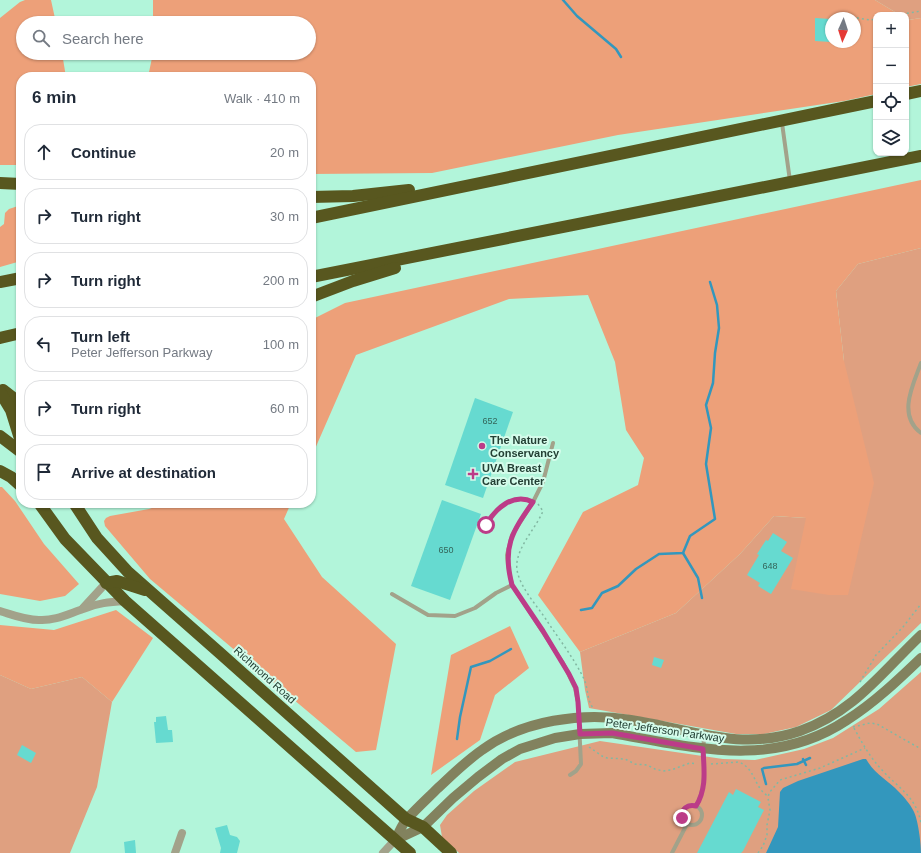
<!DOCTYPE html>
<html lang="en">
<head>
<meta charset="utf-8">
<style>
	:root { --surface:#fff; --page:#f2f2f3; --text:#1f2937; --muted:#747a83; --line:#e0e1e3 }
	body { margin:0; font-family:Arial,sans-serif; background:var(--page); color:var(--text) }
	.controls { position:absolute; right:12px; top:12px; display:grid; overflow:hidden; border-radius:8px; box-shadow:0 1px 3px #0004 }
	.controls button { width:36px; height:36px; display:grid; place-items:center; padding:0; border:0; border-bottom:1px solid var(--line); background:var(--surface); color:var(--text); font:20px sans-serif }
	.compass { position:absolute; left:825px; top:12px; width:36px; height:36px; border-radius:50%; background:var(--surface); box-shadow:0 1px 3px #0004; rotate:183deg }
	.stop { position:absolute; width:12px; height:12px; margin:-9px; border:3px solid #bc3c88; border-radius:50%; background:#fff }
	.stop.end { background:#bc3c88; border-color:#fff; box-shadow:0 1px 4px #0008 }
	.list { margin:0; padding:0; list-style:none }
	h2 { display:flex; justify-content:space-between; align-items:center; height:52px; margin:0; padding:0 16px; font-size:17px }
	h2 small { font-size:13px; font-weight:400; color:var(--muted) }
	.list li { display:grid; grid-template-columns:26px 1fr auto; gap:12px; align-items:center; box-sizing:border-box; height:56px; margin:0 8px 8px; padding:0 8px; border:1px solid var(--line); border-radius:16px }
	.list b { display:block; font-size:15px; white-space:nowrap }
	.list p { margin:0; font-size:13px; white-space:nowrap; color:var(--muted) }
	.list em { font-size:13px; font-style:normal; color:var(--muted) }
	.icon { flex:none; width:22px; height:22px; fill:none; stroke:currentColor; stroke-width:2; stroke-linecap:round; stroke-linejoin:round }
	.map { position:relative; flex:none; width:921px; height:853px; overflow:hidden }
	.search { position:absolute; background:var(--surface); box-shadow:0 1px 3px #0004; left:16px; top:16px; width:300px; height:44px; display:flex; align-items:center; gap:10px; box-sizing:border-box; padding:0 14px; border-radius:22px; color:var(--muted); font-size:15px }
	.panel { position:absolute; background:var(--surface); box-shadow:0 1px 3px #0004; left:16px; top:72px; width:300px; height:436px; border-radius:16px }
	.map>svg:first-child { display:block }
</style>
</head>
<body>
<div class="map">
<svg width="921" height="853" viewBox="0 0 921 853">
	<rect width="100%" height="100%" fill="#b2f5da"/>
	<g fill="#dfa080">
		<path d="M 875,0 L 921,0 L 921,18 L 908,20 L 906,19 L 906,15 L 900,15 Z"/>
		<path d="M 921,248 L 921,623 L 831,710 L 796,727 L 764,734 L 736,734 L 589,708 L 585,690 L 580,652 L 676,613 L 740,554 L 774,516 L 806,518 L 844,361 L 836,291 L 858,264 Z"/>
		<path d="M 921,672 L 921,853 L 459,853 L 442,837 L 440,825 L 447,815 L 474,791 L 515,762 L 600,741 L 723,759 L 755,760 L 804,749 L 833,738 L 879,709 Z"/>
		<path d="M 0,675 L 31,689 L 82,677 L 112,702 L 97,787 L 70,853 L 0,853 Z"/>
	</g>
	<g fill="#eda079" fill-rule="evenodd">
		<path d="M 25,0 L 51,0 L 56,23 L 23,23 L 23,53 L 62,53 L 66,77 L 21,77 L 21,165 L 0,165 L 0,18 L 20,2 Z"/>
		<path d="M 153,0 L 875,0 L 900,15 L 876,15 L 876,94 L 844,101 L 618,135 L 432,173 L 311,174 L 311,77 L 148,77 L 153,53 L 309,53 L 309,23 L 153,23 ZM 831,18 L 855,18 L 855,42 L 831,42 Z"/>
		<path d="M 921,18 L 921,84 L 906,87 L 906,19 L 908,20 Z"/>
		<path d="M 921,180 L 921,248 L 858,264 L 836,291 L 844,361 L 874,483 L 848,595 L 829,595 L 791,589 L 806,518 L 774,516 L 740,554 L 676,613 L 580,652 L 538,595 L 583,512 L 638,485 L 644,458 L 626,430 L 615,362 L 588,295 L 509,299 L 356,355 L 311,458 L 311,320 L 345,303 Z"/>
		<path d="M 21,205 L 21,261 L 0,267 L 0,227 L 4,224 L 5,213 L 9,209 Z"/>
		<path d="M 0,487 L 2,487 L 15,501 L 44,544 L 79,584 L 65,596 L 40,601 L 0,594 Z"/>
		<path d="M 165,503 L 291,503 L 284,519 L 322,577 L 396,644 L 376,750 L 356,752 L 150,579 L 105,526 L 104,521 L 106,518 L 110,516 L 149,509 Z"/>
		<path d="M 116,610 L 153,638 L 112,702 L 82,677 L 31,689 L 0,675 L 0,625 L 54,630 Z"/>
		<path d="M 510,626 L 529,668 L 495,695 L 480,740 L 431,775 L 451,655 Z"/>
	</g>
	<path fill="#3397bd" d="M 863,759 L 866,759 C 876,776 887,779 899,792 C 904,797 910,804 913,810 C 918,818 921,843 921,853 L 766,853 L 778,827 L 780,792 L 783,788 L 798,781 Z"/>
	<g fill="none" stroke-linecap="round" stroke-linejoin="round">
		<g stroke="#3397bd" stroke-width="2.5">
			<path d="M 563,0 L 577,16 L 616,49 L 621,57"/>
			<path d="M 683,553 L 698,578 L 702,598"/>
			<path d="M 581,610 L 592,608 L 602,593 L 618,586 L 636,569 L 659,554 L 683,553 L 690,536 L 715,519 L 706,464 L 711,428 L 706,405 L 713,383 L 715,353 L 719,328 L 717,305 L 710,282"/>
			<path d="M 457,739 L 460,717 L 471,667 L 490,661 L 511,649"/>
			<path d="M 803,759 L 806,765"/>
			<path d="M 766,784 L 762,769 L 764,768 L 797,764 L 810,758"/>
		</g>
	</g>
	<g fill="#66dad0">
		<path d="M 815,18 L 831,19 L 831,42 L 815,41 Z"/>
		<path d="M 475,398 L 513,412 L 483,498 L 445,485 Z"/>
		<path d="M 442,500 L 481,514 L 450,600 L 411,586 Z"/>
		<path d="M 773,533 L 787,542 L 781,551 L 793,558 L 771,594 L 758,586 L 760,583 L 747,575 L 759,555 L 757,554 L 766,540 L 768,541 Z"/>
		<path d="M 654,657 L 664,660 L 661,668 L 652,665 Z"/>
		<path d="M 166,716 L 168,730 L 172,730 L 173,742 L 156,743 L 154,722 L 156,722 L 156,717 Z"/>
		<path d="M 22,745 L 36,753 L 31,763 L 17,755 Z"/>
		<path d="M 736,789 L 761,802 L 758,807 L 764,810 L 743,851 L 741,853 L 697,853 L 729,792 L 733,795 Z"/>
		<path d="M 227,825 L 230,835 L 237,837 L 240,841 L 237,853 L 220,853 L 221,848 L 215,828 Z"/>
		<path d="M 135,840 L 136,853 L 125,853 L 124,842 Z"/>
	</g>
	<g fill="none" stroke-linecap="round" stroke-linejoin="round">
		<g stroke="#82b8a2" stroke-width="1.5" stroke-dasharray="2 3" stroke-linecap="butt">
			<path d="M 897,15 L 921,11"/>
			<path d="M 852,17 L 870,20 L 876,19"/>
			<path d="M 538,504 L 543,511 C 536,528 520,543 517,562 C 514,582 537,605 547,621 C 559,639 573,657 583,677 C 587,684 587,692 589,700 C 590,703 592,706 593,709"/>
			<path d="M 486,525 C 495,510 508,496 527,499"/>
			<path d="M 860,682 L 876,655 L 903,627 L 921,604"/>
			<path d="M 853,727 L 870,723 L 877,724 L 921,749"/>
			<path d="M 854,728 C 862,743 870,757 881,769 C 898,788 916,796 921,823"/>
			<path d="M 589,747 L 602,756 L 607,758 L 625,759 L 635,764 L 647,765 L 655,769 L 663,771 L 671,770 L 690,763 L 697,764"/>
			<path d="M 711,764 L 739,762 C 756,769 754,788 768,796"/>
			<path d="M 758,853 L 763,846 L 767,835 L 767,825 L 770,810 L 768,798 L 769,793 L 780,780 L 820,768 L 865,748"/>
		</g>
		<g stroke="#a2a28a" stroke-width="4">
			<path d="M 782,123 L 790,181"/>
			<path d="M 921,363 C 913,385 897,415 921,433"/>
			<path d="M 553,443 L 543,482 L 533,502 L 512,535 L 507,555 L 508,566 L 512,585 L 563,663 L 575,688 L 578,702 L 581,764 L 576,771 L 570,775"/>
			<path d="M 392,594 L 428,615 L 455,616 L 475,608 L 496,593 L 512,585"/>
			<circle cx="692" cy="815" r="10"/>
			<path d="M 696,806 C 709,784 702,759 704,735"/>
			<path d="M 672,853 L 687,824"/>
		</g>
		<g stroke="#a2a28a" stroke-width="8">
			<path d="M 83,608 L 106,583"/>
			<path d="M 0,611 C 13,615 25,620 39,620 C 55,621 68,614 83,609 C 97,603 110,602 125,601"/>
			<path d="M 175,853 L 182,833"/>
			<path d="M 383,853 L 395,840"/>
		</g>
		<g stroke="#82825e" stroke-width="10">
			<path d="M 395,840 C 399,833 402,824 407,819 C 417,808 428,798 438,788 C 452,775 466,761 482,750 C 523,720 582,712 631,720 C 691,729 739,752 800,731 C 854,712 881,673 921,635"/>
			<path d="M 395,840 L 423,827 L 453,798 L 478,777 L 502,759 L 520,749 L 555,738 L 580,734 L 612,733 C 693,747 772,770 847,720 C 874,703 898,680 921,658"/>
		</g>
		<g stroke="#58571f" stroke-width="12">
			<path d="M 906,94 L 921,91"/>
			<path d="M 0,183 L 21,184"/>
			<path d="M 311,197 L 353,196 L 409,190"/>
			<path d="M 311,218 L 876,101"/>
			<path d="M 311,277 L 921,156"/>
			<path d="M 0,282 L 21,278"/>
			<path d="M 311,297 L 353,281 L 395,268"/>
			<path d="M 0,338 L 21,333"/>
			<path d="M 3,390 L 21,404"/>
			<path d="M 0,392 L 11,410 L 21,442"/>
			<path d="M 0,436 L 21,452"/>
			<path d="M 0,471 L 11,477 L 21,486"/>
			<path d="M 39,503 L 65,539 L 125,601 L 410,853"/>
			<path d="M 74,503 L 97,538 L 128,572 L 221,654 L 406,819 L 423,827 L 451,853"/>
			<path d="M 106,583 L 117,581 L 145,590"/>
		</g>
	</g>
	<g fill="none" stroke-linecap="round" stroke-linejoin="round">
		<path stroke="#bc3c88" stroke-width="5" d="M 486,525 C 495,509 513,492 533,502 C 512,532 502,547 512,585 L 543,631 L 569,674 L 576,688 L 578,702 L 580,734 L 612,733 L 703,749 C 704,770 707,788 696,806 C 687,804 681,809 682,818"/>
	</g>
	<g fill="#bc3c88" stroke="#d5fceb" stroke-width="1.5">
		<circle cx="482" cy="446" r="4"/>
		<path d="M471 468h4v4h4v4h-4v4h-4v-4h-4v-4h4z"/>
	</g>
	<g text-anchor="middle" stroke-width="4" stroke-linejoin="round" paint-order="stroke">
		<g font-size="9" fill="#34665b">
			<text x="490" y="424">652</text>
			<text x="446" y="553">650</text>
			<text x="770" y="569">648</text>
		</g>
		<g font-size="11" font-weight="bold" fill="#233f34" stroke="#d5fceb" text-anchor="start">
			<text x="490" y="444">The Nature<tspan x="490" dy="13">Conservancy</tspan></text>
			<text x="482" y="472">UVA Breast<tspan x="482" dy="13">Care Center</tspan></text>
		</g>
		<g font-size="11" fill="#233f34" stroke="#d5fceb">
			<text transform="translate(265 675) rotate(42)" y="4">Richmond Road</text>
			<text transform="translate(665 730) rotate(8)" y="4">Peter Jefferson Parkway</text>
		</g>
	</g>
</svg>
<div class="controls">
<button>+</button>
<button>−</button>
<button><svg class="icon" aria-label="locate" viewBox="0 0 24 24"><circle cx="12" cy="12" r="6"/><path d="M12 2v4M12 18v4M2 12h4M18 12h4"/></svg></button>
<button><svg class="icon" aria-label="layers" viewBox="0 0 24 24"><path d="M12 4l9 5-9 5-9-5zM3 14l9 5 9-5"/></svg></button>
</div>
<svg class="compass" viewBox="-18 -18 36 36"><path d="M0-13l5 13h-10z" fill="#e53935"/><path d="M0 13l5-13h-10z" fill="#747a83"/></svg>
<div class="stop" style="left:486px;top:525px"></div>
<div class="stop end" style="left:682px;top:818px"></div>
<div class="search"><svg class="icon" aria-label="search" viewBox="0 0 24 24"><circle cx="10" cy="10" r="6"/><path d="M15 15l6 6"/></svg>Search here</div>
<section class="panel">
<h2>6 min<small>Walk · 410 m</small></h2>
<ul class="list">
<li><svg class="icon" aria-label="ahead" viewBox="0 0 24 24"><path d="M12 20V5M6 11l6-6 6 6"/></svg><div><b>Continue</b></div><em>20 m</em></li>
<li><svg class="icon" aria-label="right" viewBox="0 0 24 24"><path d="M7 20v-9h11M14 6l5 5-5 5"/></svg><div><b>Turn right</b></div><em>30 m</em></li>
<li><svg class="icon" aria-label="right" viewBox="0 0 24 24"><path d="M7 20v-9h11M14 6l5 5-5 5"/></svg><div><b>Turn right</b></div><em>200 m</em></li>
<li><svg class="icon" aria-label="left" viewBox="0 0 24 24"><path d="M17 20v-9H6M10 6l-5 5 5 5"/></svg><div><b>Turn left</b><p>Peter Jefferson Parkway</p></div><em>100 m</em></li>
<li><svg class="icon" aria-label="right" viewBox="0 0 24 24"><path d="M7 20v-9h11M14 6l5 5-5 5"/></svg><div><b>Turn right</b></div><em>60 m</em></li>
<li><svg class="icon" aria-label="arrive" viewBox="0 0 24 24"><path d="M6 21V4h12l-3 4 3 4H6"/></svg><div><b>Arrive at destination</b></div></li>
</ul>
</section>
</div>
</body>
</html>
